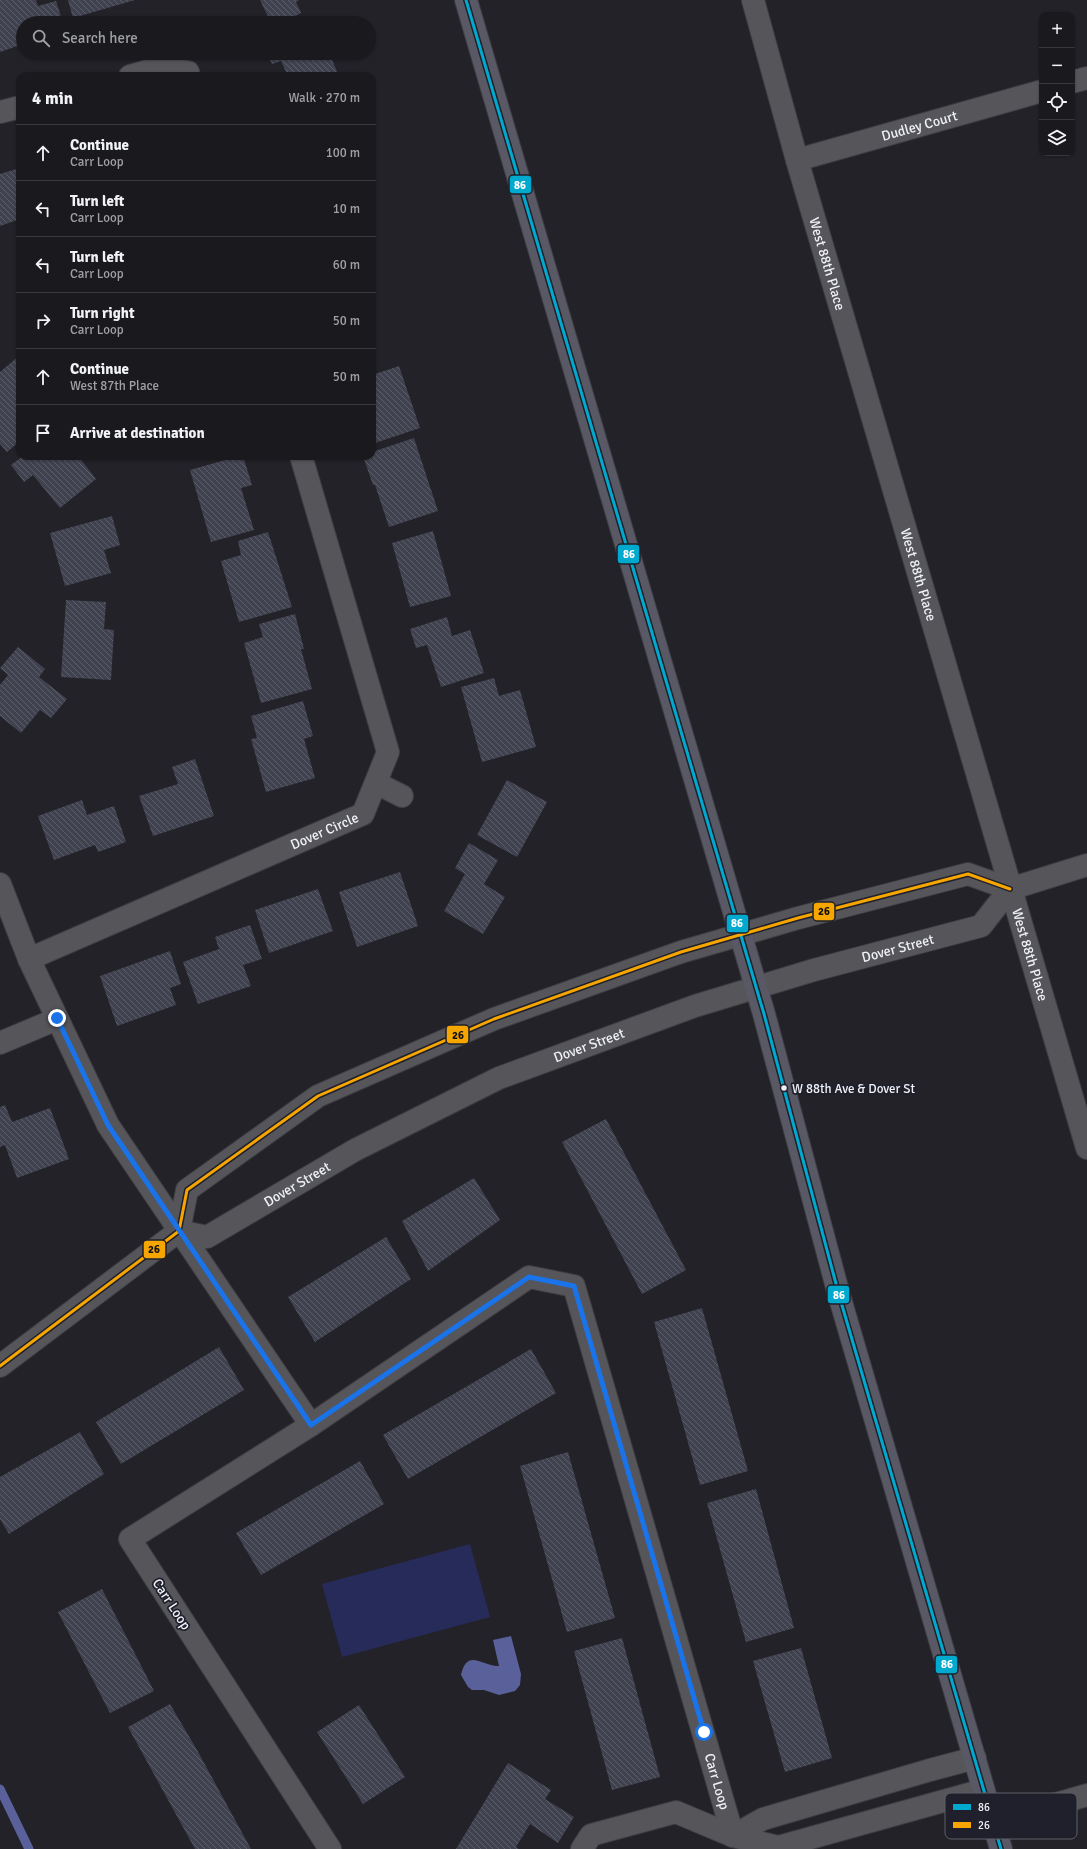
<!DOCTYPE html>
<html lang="en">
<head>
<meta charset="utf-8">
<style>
	:root { --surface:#1a1a1e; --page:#232327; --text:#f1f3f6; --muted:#9fa1a4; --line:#38383c }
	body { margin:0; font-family:Signika,sans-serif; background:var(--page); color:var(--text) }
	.controls { position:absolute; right:12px; top:12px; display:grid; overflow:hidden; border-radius:8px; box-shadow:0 1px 3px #0004 }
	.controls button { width:36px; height:36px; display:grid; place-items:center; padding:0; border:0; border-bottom:1px solid var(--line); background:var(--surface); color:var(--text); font:20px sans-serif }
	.stop { position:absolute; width:12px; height:12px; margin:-9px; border:3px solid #1a73e8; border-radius:50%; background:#fff }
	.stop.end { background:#1a73e8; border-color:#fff; box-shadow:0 1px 4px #0008 }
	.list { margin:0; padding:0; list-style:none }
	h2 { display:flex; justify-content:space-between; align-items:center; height:52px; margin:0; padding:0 16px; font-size:17px }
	h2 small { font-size:13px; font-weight:400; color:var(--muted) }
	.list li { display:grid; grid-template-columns:26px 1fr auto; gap:12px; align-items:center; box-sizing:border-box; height:56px; padding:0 16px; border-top:1px solid var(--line) }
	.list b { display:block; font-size:15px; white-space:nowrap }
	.list p { margin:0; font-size:13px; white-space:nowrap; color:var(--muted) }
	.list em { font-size:13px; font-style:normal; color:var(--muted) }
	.icon { flex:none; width:22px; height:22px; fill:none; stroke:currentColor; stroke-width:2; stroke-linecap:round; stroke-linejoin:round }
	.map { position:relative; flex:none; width:1087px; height:1849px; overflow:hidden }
	.search { position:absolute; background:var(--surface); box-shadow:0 1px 3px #0004; left:16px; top:16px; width:360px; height:44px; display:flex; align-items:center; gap:10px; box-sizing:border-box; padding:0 14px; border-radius:22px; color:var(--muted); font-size:15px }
	.panel { position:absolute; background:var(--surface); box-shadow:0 1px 3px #0004; left:16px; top:72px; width:360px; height:388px; border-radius:12px }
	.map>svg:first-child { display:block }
</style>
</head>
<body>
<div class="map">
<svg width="1087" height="1849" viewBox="0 0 1087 1849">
	<defs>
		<pattern id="building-back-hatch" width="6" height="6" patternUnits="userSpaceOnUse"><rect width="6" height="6" fill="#404250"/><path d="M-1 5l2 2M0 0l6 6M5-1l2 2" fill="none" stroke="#5c5e6a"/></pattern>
	</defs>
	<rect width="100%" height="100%" fill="#222228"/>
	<path fill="#272b59" d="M 470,1544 L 490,1617 L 342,1657 L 322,1584 Z"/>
	<path fill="#5a619a" d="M 511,1636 L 521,1674 L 520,1685 L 515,1691 L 499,1695 L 484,1690 L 472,1690 L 468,1687 L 461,1675 C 467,1647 483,1667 499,1666 L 493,1640 Z"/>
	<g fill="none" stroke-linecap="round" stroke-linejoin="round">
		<path stroke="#5a619a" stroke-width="9" d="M 0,1789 L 29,1849"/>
	</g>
	<g fill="url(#building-back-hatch)">
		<path d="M 0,0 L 36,0 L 38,6 L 56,1 L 63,23 L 23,23 L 23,44 L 0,52 Z"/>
		<path d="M 68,0 L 135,0 L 73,18 Z"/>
		<path d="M 260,0 L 299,0 L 296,2 L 301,13 L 281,23 L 271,23 Z"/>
		<path d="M 312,18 L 315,23 L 301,23 Z"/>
		<path d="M 267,53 L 329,53 L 339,76 L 288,76 L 281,61 L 272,64 Z"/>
		<path d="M 20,168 L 20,219 L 0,226 L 0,174 Z"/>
		<path d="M 372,339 L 376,351 L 372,352 Z"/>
		<path d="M 20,355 L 20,441 L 7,452 L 0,444 L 0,372 Z"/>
		<path d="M 399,366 L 420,428 L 372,444 L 372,375 Z"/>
		<path d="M 414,438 L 438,511 L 389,527 L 375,485 L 373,485 L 363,456 L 372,456 L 372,452 Z"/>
		<path d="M 23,456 L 78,456 L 96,479 L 60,508 L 33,475 L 24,482 L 11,465 Z"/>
		<path d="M 239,456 L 243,456 L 252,485 L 241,488 L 254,530 L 211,542 L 190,470 Z"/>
		<path d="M 112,516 L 120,545 L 104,550 L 111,573 L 65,586 L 50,533 Z"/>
		<path d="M 433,531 L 451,596 L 410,607 L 392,543 Z"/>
		<path d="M 268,532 L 292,607 L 239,622 L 221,561 L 241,555 L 238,541 Z"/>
		<path d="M 66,600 L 106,602 L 104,629 L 114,630 L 111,680 L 61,677 Z"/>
		<path d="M 295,614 L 304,649 L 301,649 L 312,689 L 261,703 L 244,643 L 263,637 L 259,624 Z"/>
		<path d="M 447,617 L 452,636 L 470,630 L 484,673 L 441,687 L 427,645 L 416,648 L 410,629 Z"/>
		<path d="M 18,647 L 45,669 L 39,677 L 67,699 L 51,718 L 40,710 L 21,733 L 0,716 L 0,685 L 8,675 L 0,668 Z"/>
		<path d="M 494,678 L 499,696 L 520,690 L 536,747 L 482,762 L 461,687 Z"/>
		<path d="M 303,701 L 313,736 L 304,739 L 315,778 L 266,792 L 251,739 L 257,738 L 251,716 Z"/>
		<path d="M 195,759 L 214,816 L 153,836 L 139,796 L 178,784 L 172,767 Z"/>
		<path d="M 507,780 L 547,802 L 517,857 L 477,835 Z"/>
		<path d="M 82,800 L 87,815 L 114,806 L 126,842 L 98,852 L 95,845 L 54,860 L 38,816 Z"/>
		<path d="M 469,843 L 498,860 L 484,884 L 505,897 L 483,934 L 444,911 L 465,874 L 455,868 Z"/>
		<path d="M 400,872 L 418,926 L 357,947 L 339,892 Z"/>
		<path d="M 318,889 L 333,931 L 269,953 L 255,910 Z"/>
		<path d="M 250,925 L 262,959 L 243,965 L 251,986 L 198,1004 L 183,962 L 219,949 L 215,937 Z"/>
		<path d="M 170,951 L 181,984 L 170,988 L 176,1005 L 117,1026 L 100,976 Z"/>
		<path d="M 5,1105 L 12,1122 L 50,1108 L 69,1159 L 17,1178 L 5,1145 L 0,1147 L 0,1107 Z"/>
		<path d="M 606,1119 L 686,1270 L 642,1294 L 562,1142 Z"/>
		<path d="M 474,1178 L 500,1220 L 428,1271 L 402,1221 Z"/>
		<path d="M 386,1237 L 411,1279 L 315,1342 L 288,1297 Z"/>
		<path d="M 702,1308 L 748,1471 L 700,1485 L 654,1322 Z"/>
		<path d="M 219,1347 L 244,1390 L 121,1464 L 96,1422 Z"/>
		<path d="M 531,1349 L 556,1393 L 408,1479 L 383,1435 Z"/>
		<path d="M 80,1432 L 104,1474 L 9,1534 L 0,1519 L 0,1477 Z"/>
		<path d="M 568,1452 L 615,1618 L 567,1632 L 520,1466 Z"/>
		<path d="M 360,1461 L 384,1504 L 261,1575 L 236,1533 Z"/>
		<path d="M 756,1489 L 794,1628 L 746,1642 L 707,1503 Z"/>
		<path d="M 102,1589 L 154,1691 L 110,1713 L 58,1612 Z"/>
		<path d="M 622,1638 L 660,1777 L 612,1790 L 574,1651 Z"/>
		<path d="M 801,1648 L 832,1758 L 785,1772 L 753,1661 Z"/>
		<path d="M 170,1704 L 197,1750 L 251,1849 L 195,1849 L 128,1727 Z"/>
		<path d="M 359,1705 L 405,1777 L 363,1804 L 317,1732 Z"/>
		<path d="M 508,1763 L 551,1790 L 545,1799 L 574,1817 L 558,1843 L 530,1824 L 516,1847 L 519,1849 L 456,1849 Z"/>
	</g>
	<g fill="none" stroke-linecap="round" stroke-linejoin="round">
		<defs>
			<g id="minor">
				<path id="s1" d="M 753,0 L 797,160 L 1087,1148"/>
				<path d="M 130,76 L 161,67 L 188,72 L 189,76"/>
				<path d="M 1072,82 L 1087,78"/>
				<path d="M 0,112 L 20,107"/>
				<path id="s2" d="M 797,160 L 1042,91"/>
				<path d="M 376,783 L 402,796"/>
				<path d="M 0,884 L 29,959 L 108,1125 L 311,1425"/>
				<path id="s3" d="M 29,959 L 363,814 L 388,752 L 301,456"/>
				<path d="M 0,1043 L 57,1019"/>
				<path id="s4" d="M 179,1231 L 207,1237 L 355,1150 L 499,1078 L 695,1006 L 814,970 L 981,926 L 1010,889 L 1087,865"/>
				<path d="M 0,1366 L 179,1231 L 187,1190 L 318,1096 L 494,1019 L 681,952 L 798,918 L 968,874 L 1010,889"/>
				<path d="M 993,1822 L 1087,1795"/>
				<path d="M 733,1836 L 778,1847 L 983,1790"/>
				<path d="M 733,1836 L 763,1819 L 930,1770 L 975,1758"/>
				<path id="s5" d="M 330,1849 L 130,1539 L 311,1425 L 529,1277 L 574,1286 L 733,1836 L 676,1812 L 591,1835 L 582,1849"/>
			</g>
			<path id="major" d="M 466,0 L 764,1014 L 839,1295 L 1001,1849"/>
		</defs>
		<use href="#minor" stroke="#3d3d43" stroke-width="24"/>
		<use href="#major" stroke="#3d3d43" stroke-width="24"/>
		<use href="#minor" stroke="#55555a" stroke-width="22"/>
		<use href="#major" stroke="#585964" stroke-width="22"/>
		<defs>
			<path id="bus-1" d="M 466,0 L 764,1014 L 839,1295 L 1001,1849"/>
			<path id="bus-2" d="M 0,1366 L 179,1231 L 187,1190 L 318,1096 L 494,1019 L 681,952 L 798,918 L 968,874 L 1010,889"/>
		</defs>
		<use href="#bus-1" stroke="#1f202b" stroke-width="6"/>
		<use href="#bus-2" stroke="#1f202b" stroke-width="6"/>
		<use href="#bus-1" stroke="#00a9ce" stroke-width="3"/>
		<use href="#bus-2" stroke="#f7a600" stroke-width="3"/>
	</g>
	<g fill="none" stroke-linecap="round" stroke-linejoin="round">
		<path stroke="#1a73e8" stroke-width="5" d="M 57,1018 L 108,1125 L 311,1425 L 529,1277 L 574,1286 L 704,1732"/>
	</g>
	<circle fill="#eff1f8" stroke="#1f202b" stroke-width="1.5" cx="784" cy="1088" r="3.5"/>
	<g text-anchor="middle" stroke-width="3.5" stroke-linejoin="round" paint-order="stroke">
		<g font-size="13" fill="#eff1f8" stroke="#1f202b" text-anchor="start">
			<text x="792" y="1093">W 88th Ave &amp; Dover St</text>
		</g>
		<g font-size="14" fill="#eff1f8" stroke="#1f202b">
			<text dy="5" stroke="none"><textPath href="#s2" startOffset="127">Dudley Court</textPath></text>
			<text dy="5" stroke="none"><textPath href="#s1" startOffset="274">West 88th Place</textPath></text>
			<text dy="5" stroke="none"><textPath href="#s1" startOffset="598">West 88th Place</textPath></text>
			<text dy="5" stroke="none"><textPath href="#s3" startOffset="322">Dover Circle</textPath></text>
			<text dy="5" stroke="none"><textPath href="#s4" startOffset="781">Dover Street</textPath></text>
			<text dy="5" stroke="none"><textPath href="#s1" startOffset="994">West 88th Place</textPath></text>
			<text dy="5" stroke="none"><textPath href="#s4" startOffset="457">Dover Street</textPath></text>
			<text dy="5" stroke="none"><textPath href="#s4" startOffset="133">Dover Street</textPath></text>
			<text transform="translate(172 1604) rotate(57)" y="5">Carr Loop</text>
			<text dy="5" stroke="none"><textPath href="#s5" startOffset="1408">Carr Loop</textPath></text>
		</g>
	</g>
	<rect x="945" y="1793" width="132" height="46" rx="6" fill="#1f202b" stroke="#5d5f68" stroke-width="1"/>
	<rect x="953" y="1804" width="18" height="6" fill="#00a9ce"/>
	<rect x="953" y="1822" width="18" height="6" fill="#f7a600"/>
	<g font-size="11" fill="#eff1f8">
		<text x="978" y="1811">86</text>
		<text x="978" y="1829">26</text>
	</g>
	<g stroke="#1f202b" stroke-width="1.5">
		<rect x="509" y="175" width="23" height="19" rx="4" fill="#00a9ce"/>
		<rect x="617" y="544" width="23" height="20" rx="4" fill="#00a9ce"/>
		<rect x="813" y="902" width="22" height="19" rx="4" fill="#f7a600"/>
		<rect x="726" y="914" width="23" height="19" rx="4" fill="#00a9ce"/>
		<rect x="446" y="1025" width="23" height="19" rx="4" fill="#f7a600"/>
		<rect x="143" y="1240" width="23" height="19" rx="4" fill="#f7a600"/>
		<rect x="827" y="1285" width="23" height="19" rx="4" fill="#00a9ce"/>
		<rect x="935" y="1655" width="23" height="19" rx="4" fill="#00a9ce"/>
	</g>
	<g font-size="11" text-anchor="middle" font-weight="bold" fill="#fff">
		<text x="520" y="189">86</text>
		<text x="629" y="558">86</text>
		<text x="737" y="927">86</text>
		<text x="839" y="1299">86</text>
		<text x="947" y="1668">86</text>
	</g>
	<g font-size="11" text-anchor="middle" font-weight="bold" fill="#111">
		<text x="824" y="915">26</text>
		<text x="458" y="1039">26</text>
		<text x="154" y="1253">26</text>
	</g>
</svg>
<div class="controls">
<button>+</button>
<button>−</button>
<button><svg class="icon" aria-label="locate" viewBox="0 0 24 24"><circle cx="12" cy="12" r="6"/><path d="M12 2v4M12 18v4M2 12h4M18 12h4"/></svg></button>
<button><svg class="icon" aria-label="layers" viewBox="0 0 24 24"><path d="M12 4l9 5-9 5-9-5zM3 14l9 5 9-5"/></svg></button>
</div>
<div class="stop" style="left:704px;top:1732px"></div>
<div class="stop end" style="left:57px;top:1018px"></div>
<div class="search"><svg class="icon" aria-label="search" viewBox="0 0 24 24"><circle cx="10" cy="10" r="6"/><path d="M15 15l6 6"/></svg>Search here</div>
<section class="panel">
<h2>4 min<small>Walk · 270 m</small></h2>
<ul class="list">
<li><svg class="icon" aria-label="ahead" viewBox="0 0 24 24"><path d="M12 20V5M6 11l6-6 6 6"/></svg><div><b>Continue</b><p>Carr Loop</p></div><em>100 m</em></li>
<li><svg class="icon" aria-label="left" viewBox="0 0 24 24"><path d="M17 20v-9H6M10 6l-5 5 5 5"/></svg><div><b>Turn left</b><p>Carr Loop</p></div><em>10 m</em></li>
<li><svg class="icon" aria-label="left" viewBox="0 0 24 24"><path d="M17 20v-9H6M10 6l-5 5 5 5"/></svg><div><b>Turn left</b><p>Carr Loop</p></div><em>60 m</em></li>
<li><svg class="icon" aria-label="right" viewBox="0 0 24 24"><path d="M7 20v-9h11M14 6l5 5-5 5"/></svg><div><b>Turn right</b><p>Carr Loop</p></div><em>50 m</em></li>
<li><svg class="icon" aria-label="ahead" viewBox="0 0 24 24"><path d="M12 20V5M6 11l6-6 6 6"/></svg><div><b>Continue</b><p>West 87th Place</p></div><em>50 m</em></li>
<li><svg class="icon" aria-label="arrive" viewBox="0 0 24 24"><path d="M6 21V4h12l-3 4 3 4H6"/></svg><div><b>Arrive at destination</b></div></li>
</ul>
</section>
</div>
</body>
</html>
